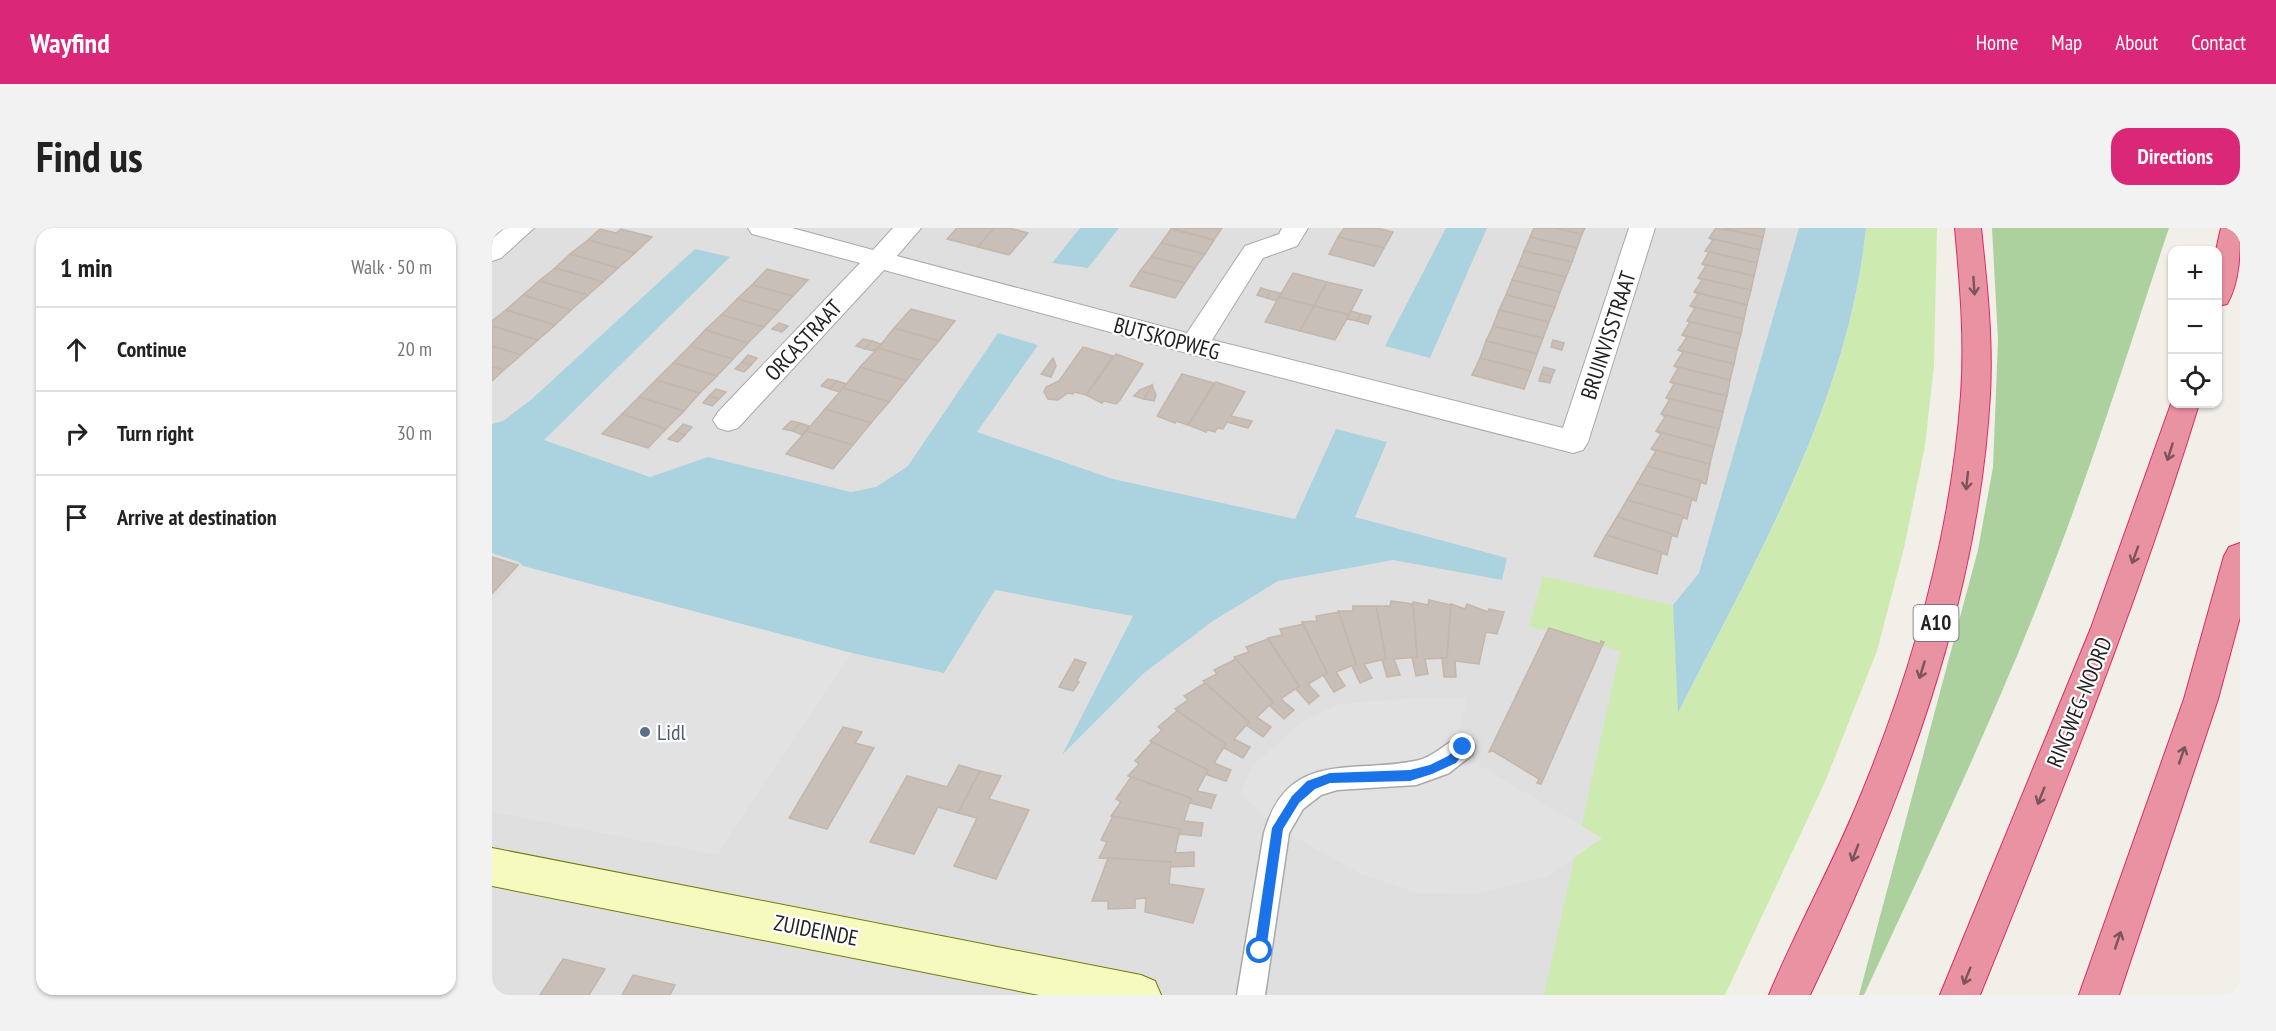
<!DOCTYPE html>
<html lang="en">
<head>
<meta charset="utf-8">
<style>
	:root { --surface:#fff; --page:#f2f2f2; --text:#222; --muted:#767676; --line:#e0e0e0; --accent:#db2777 }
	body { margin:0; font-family:"PT Sans Narrow",sans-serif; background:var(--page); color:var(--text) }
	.controls { position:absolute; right:18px; top:18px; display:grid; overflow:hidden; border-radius:12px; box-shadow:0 2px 4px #0004 }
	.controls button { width:54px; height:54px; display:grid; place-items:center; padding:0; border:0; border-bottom:2px solid var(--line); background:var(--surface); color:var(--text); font:30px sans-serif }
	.stop { position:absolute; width:18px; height:18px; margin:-14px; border:4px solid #1a73e8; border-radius:50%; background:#fff }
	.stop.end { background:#1a73e8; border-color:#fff; box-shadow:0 2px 6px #0008 }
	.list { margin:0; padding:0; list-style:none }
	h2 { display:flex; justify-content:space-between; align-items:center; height:78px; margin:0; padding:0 24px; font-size:26px }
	h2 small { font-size:20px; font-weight:400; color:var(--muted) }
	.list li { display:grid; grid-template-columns:39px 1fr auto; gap:18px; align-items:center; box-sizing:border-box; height:84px; padding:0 24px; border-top:2px solid var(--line) }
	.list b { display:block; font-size:22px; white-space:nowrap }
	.list em { font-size:20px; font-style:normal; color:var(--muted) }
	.icon { flex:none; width:33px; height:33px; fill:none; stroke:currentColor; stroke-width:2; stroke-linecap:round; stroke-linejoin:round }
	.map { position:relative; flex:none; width:1748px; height:767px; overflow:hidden; border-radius:18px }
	header { display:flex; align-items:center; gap:36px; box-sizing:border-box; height:84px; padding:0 30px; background:var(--accent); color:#fff }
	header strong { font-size:28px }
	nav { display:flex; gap:33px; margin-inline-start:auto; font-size:21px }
	.intro { display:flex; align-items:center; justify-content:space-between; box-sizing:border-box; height:144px; padding:0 36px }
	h1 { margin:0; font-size:42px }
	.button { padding:15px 27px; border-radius:18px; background:var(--accent); color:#fff; font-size:21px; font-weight:700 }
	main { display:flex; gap:36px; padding:0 36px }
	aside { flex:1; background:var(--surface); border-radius:18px; box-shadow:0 2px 4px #0004 }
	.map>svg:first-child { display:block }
</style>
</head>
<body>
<header>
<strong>Wayfind</strong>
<nav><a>Home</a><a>Map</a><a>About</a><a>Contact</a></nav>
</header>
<div class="intro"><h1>Find us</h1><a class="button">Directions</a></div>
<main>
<aside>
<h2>1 min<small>Walk · 50 m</small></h2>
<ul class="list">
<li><svg class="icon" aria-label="ahead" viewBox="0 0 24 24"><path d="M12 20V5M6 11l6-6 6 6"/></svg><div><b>Continue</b></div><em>20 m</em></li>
<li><svg class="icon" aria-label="right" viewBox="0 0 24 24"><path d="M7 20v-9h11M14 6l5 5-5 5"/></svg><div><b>Turn right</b></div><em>30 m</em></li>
<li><svg class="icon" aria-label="arrive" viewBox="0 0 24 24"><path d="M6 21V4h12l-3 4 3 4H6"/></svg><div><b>Arrive at destination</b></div></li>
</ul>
</aside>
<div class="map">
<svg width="1748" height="767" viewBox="0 0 1748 767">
	<rect width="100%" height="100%" fill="#f2efe9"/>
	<path fill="#e0dfdf" d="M 0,0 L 1316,0 L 1097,767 L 0,767 Z"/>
	<path fill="#cdebb0" d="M 1374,0 L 1445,0 L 1442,138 L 1433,218 L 1412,320 L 1385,423 L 1333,554 L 1233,767 L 1052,767 L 1128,423 L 1037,398 L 1051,348 L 1181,377 L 1187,483 C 1265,330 1356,175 1374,0 Z"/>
	<path fill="#add19e" d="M 1500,0 L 1677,0 C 1641,108 1607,216 1567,322 C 1510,474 1440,620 1372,767 L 1367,767 L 1486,322 L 1501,239 L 1506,112 Z"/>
	<g fill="#e2e2e2">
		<path d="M 31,338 L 360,425 L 225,627 L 0,584 L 0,373 Z"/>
		<path d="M 923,470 L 975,470 L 966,509 L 983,535 L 1110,610 L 1055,649 L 984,666 L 925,665 L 869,646 L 786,600 L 748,565 L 761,537 L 811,493 L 848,476 Z"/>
	</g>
	<g fill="#aad3df">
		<path d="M 588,0 L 627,0 L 596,40 L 560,35 Z"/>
		<path d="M 954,0 L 995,0 L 938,130 L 893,118 Z"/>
		<path d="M 1307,0 L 1374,0 C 1356,175 1264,331 1186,485 L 1181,377 L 1207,345 Z"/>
		<path d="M 203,21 L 238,29 L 52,212 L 158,249 L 216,229 L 359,264 L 384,259 L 416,238 L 506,105 L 546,117 L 485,204 L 621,251 L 803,291 L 844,201 L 895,214 L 863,289 L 1015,330 L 1010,352 L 901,332 L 786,353 L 721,393 L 652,445 L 570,527 L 641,388 L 503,362 L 452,445 L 360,425 L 31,338 L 27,334 L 0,325 L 0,196 L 11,193 L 40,171 Z"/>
	</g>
	<g fill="#c7bfb8" stroke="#c4b6ab" stroke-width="1.5">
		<path d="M 465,0 L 502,0 L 486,19 L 455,11 Z"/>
		<path d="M 502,0 L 517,0 L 536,5 L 517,27 L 486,19 Z"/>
		<path d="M 679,0 L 730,0 L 722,12 Z"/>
		<path d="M 852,0 L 885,0 L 901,4 L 892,20 L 846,9 Z"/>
		<path d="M 1042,0 L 1062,0 L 1090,6 L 1085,20 L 1038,9 Z"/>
		<path d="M 1062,0 L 1093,0 L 1090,6 Z"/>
		<path d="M 1224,0 L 1271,9 L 1268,22 L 1217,10 Z"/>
		<path d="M 1231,0 L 1273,0 L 1271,9 Z"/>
		<path d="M 108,1 L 124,5 L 129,1 L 160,9 L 143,25 L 96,12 Z"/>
		<path d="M 679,1 L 722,12 L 713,26 L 669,15 Z"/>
		<path d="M 846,9 L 892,20 L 882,38 L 837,26 Z"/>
		<path d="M 1038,9 L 1085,20 L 1080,34 L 1032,23 Z"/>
		<path d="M 1217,10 L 1268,22 L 1265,35 L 1213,23 L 1221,12 Z"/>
		<path d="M 96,12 L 143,25 L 126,40 L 78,26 Z"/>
		<path d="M 669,15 L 713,26 L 703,40 L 659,29 Z"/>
		<path d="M 1032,23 L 1080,34 L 1074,49 L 1026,38 Z"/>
		<path d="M 1213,23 L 1265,35 L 1262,48 L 1210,36 L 1217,24 Z"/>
		<path d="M 78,26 L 126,40 L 111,54 L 63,40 Z"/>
		<path d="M 659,29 L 703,40 L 693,55 L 648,43 Z"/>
		<path d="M 1210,36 L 1262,48 L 1259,62 L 1206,50 L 1214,38 Z"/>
		<path d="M 1026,38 L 1074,49 L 1068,64 L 1020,52 Z"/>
		<path d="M 63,40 L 111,54 L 96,67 L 47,53 Z"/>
		<path d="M 275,41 L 316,52 L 301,68 L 260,57 Z"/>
		<path d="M 648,43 L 693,55 L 683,70 L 638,58 Z"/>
		<path d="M 801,45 L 835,54 L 822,78 L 787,69 Z"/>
		<path d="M 1206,50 L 1259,62 L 1255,77 L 1202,64 L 1210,52 Z"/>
		<path d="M 1020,52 L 1068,64 L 1063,79 L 1014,67 Z"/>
		<path d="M 47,53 L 96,67 L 79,82 L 31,67 Z"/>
		<path d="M 835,54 L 870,62 L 857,87 L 822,78 Z"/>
		<path d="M 260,57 L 301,68 L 287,83 L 245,71 Z"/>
		<path d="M 769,60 L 779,63 L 775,70 L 765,67 Z"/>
		<path d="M 779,63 L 789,65 L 785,73 L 775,70 Z"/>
		<path d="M 1202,64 L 1255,77 L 1252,91 L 1198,78 L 1206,66 Z"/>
		<path d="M 31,67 L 79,82 L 63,97 L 14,82 Z"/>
		<path d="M 1014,67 L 1063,79 L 1057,94 L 1007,82 Z"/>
		<path d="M 787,69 L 822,78 L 808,103 L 773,94 Z"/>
		<path d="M 245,71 L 287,83 L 272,99 L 229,87 Z"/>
		<path d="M 822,78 L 857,87 L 843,112 L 808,103 Z"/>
		<path d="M 1198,78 L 1252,91 L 1249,106 L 1195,93 L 1203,80 Z"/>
		<path d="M 419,81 L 463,93 L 447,113 L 402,100 Z"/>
		<path d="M 14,82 L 63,97 L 46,112 L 0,98 L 0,93 Z"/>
		<path d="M 1007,82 L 1057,94 L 1051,110 L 1001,98 Z"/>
		<path d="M 859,83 L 869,86 L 865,93 L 855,91 Z"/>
		<path d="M 869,86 L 879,88 L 876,96 L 865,93 Z"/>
		<path d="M 229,87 L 272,99 L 256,115 L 213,102 Z"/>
		<path d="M 1195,93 L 1249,106 L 1245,121 L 1190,107 L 1198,94 Z"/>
		<path d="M 287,95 L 296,98 L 290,104 L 280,101 Z"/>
		<path d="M 0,98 L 46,112 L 29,127 L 0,118 Z"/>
		<path d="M 1001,98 L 1051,110 L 1045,126 L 994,113 Z"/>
		<path d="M 402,100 L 447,113 L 430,133 L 386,120 Z"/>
		<path d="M 213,102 L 256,115 L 241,131 L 198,118 Z"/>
		<path d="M 1190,107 L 1245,121 L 1242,136 L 1186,122 L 1195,109 Z"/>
		<path d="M 371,111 L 380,113 L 373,121 L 364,118 Z"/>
		<path d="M 1061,112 L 1072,115 L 1070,122 L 1059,119 Z"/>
		<path d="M 380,113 L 389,116 L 382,123 L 373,121 Z"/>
		<path d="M 994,113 L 1045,126 L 1039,143 L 988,130 Z"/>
		<path d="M 0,118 L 29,127 L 12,142 L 0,139 Z"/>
		<path d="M 198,118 L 241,131 L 225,148 L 181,135 Z"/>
		<path d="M 591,119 L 621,128 L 594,167 L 582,164 L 581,166 L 576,165 L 566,172 L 556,171 L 552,164 L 554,159 L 567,153 Z"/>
		<path d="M 386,120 L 430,133 L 414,153 L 368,139 Z"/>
		<path d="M 1186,122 L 1242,136 L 1238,152 L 1182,138 L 1191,124 Z"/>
		<path d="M 624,126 L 651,136 L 628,172 L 624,176 L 612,173 L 610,175 L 594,167 Z"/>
		<path d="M 256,127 L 265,130 L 259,137 L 250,134 Z"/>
		<path d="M 561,130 L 564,138 L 559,149 L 549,146 Z"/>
		<path d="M 988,130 L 1039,143 L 1032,161 L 980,147 Z"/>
		<path d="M 250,134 L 259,137 L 252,144 L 243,141 Z"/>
		<path d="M 181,135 L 225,148 L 208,165 L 164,152 Z"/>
		<path d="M 1182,138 L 1238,152 L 1235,168 L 1178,154 L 1186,140 Z"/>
		<path d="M 0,139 L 12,142 L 0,153 Z"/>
		<path d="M 368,139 L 414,153 L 397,174 L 351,160 Z"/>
		<path d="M 1052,139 L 1063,142 L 1060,148 L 1049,146 Z"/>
		<path d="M 690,146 L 722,155 L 696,197 L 684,193 L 683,195 L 665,188 Z"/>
		<path d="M 1049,146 L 1060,148 L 1058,155 L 1047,153 Z"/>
		<path d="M 336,151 L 345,153 L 338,161 L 329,158 Z"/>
		<path d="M 164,152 L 208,165 L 192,183 L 147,169 Z"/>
		<path d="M 345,153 L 354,156 L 348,164 L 338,161 Z"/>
		<path d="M 724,154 L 753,164 L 739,188 L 760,193 L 756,200 L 735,194 L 731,201 L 725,200 L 723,204 L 715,202 L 714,204 L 696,197 Z"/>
		<path d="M 1178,154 L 1235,168 L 1231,184 L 1174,170 L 1182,156 Z"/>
		<path d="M 660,157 L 652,171 L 642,168 L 648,162 Z"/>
		<path d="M 660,157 L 664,167 L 662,173 L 652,171 Z"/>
		<path d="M 351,160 L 397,174 L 379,195 L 333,181 Z"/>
		<path d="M 224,161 L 234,164 L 227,171 L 217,168 Z"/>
		<path d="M 217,168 L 227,171 L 220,178 L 211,175 Z"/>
		<path d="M 147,169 L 192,183 L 174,201 L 130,186 Z"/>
		<path d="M 1174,170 L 1231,184 L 1227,201 L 1169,186 L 1178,171 Z"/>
		<path d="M 333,181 L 379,195 L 361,217 L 314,203 Z"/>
		<path d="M 130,186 L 174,201 L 156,220 L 110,206 Z"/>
		<path d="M 1169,186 L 1227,201 L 1222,219 L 1164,203 L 1173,189 Z"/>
		<path d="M 299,193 L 308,195 L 301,203 L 291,201 Z"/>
		<path d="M 308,195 L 317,198 L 310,207 L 301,203 Z"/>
		<path d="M 191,196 L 200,199 L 193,207 L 184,204 Z"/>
		<path d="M 314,203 L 361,217 L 341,241 L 294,226 Z"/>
		<path d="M 1164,203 L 1222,219 L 1218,236 L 1159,221 L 1169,206 Z"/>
		<path d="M 184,204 L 193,207 L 186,214 L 176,211 Z"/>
		<path d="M 1159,221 L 1218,236 L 1214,256 L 1155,238 L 1164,223 Z"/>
		<path d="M 1155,238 L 1209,253 L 1204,273 L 1145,255 Z"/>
		<path d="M 1145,255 L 1200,270 L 1195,291 L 1135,272 Z"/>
		<path d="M 1135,272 L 1191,288 L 1185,309 L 1125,289 Z"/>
		<path d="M 1125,289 L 1180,306 L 1175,327 L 1114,307 Z"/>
		<path d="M 1114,307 L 1170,324 L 1165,346 L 1102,328 Z"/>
		<path d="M 0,329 L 26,337 L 0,366 Z"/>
		<path d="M 937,372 L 959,377 L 955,430 L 933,431 L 936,446 L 924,448 L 920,429 L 925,429 L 921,374 L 936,377 Z"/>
		<path d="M 899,373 L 921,376 L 925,429 L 902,431 L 908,447 L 895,449 L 890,432 L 894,431 L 884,378 L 898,378 Z"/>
		<path d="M 959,376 L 973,381 L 975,376 L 996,384 L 997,381 L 1012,384 L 1005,406 L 994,404 L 987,436 L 963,433 L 964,449 L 952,449 L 950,430 L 955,430 Z"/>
		<path d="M 861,378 L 884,378 L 894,431 L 872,436 L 880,450 L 868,455 L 860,438 L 864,436 L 846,383 L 861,383 Z"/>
		<path d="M 847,384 L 864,436 L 844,444 L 853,458 L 842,464 L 831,447 L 835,445 L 810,394 L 825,393 L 824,388 Z"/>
		<path d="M 811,396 L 835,445 L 816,456 L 827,468 L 817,476 L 804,461 L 807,458 L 776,410 L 790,407 L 788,401 Z"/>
		<path d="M 1057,400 L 1108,416 L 1109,413 L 1112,414 L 1049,556 L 1045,555 L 1047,551 L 1001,523 L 997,524 Z"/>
		<path d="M 776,411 L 807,458 L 789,471 L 802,482 L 792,491 L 778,478 L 781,474 L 742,429 L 757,424 L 754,419 Z"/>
		<path d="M 583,431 L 594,435 L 585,453 L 587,454 L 581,463 L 567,459 Z"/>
		<path d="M 744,431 L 781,474 L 765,489 L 779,499 L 771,509 L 754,497 L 757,494 L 711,453 L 725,446 L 722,442 Z"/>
		<path d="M 713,455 L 757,494 L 742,511 L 758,519 L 751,530 L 732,520 L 734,516 L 683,481 L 696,472 L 692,468 Z"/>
		<path d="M 685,483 L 734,516 L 722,535 L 739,542 L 734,553 L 713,546 L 716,542 L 658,513 L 670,502 L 666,499 Z"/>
		<path d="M 351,499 L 370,504 L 363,515 L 382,520 L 335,601 L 297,590 Z"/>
		<path d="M 660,514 L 716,542 L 705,563 L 724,567 L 719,580 L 698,575 L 699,570 L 636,548 L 647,536 L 643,533 Z"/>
		<path d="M 467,537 L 488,543 L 466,585 L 446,579 L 422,626 L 378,614 L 415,548 L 455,559 Z"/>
		<path d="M 488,543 L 509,548 L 497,571 L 537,582 L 504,651 L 462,638 L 485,590 L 466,585 Z"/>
		<path d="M 639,549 L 699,570 L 692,593 L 711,595 L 709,608 L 686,606 L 688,601 L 619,588 L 629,574 L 624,571 Z"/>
		<path d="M 621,588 L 688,601 L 683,625 L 702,624 L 702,638 L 678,639 L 679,634 L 607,630 L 615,614 L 609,612 Z"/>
		<path d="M 616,630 L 679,634 L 677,656 L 712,661 L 701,695 L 653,684 L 654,670 L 643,671 L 643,680 L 616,681 L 616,673 L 600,673 Z"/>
		<path d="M 71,731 L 113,741 L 97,767 L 48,767 Z"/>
		<path d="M 141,747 L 183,757 L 178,767 L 130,767 Z"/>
	</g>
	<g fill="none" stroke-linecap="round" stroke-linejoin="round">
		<defs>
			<path id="lane" d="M 971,508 L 980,511 L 983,519 L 980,527 L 957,545 L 949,548 L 924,557 L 845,562 L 829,567 L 811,581 L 797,605 L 773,767 L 745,767 L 772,605 C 796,521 860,546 923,533 C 942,530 953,514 971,508 Z"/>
			<g id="street">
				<path d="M 13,0 L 42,0 L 9,30 L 0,33 L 0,11 Z"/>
				<path d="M 256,0 L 300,0 L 381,22 L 401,0 L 429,0 L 405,28 L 695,105 L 753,18 L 787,6 L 790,0 L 816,0 L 805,18 L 771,30 L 720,112 L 1071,200 L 1137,0 L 1163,0 L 1096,214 L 1091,222 L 1081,225 L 702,127 L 392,42 L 246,200 L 236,203 L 226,200 L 221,192 L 226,184 L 368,35 L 260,6 Z"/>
			</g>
			<path id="secondary" d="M 0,620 L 649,747 L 663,753 L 669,767 L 547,767 L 0,658 Z"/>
			<g id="highway">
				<path d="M 1463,0 L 1489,0 C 1495,56 1501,111 1498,167 C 1486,379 1408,578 1318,767 L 1277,767 C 1304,702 1339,640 1366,574 C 1420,445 1459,307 1469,167 C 1473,111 1468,56 1463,0 Z"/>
				<path d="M 1729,0 L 1748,0 C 1748,24 1748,54 1735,76 L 1726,78 L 1724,22 Z"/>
				<path d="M 1680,173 L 1680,176 L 1707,176 C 1645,377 1567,572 1488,767 L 1448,767 L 1599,400 Z"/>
				<path d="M 1748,315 L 1748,389 L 1726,471 L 1627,767 L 1587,767 L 1692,471 L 1732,328 L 1737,319 Z"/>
			</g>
		</defs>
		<use href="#lane" stroke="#a9a9a9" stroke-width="3"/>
		<use href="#street" stroke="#a9a9a9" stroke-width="2"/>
		<use href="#secondary" stroke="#707d05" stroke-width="2"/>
		<use href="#highway" stroke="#dc2a67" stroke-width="2"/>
		<use href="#lane" fill="#fff" fill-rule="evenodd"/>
		<use href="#street" fill="#fff" fill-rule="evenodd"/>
		<use href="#secondary" fill="#f7fabf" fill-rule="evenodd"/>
		<use href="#highway" fill="#e892a2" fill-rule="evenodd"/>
	</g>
	<defs><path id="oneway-shaft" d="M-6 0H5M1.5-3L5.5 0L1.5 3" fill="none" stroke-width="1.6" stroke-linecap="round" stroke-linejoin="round" transform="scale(1.5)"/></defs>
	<g stroke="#7b545c">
		<use href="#oneway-shaft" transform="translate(1482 58) rotate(86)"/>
		<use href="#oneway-shaft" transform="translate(1678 224) rotate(107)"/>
		<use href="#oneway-shaft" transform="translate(1475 253) rotate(96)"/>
		<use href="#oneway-shaft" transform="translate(1643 327) rotate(110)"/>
		<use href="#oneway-shaft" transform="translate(1430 442) rotate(107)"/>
		<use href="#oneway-shaft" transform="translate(1690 527) rotate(-71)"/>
		<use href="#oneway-shaft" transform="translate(1549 568) rotate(112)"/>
		<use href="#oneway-shaft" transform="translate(1363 625) rotate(111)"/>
		<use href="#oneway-shaft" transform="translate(1626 712) rotate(-71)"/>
		<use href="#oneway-shaft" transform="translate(1475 748) rotate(112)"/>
	</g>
	<path fill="#1a73e8" d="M 971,514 L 976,519 L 964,535 L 940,546 L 918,553 L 838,555 L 823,561 L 807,575 L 791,601 L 774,723 L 772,728 L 764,728 L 762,723 L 780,600 L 800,568 L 815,553 L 838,545 L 918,542 L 938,537 L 956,528 Z"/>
	<circle fill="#5c6f8a" stroke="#fff" stroke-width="2" cx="153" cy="504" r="6"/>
	<g text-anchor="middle" stroke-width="4.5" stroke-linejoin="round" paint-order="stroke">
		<rect fill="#fff" stroke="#646464" stroke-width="1.5" x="1421.5" y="377" width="45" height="36" rx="4.5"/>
		<g font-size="21" font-weight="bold" fill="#222">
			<text x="1444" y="402">A10</text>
		</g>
		<g font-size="22" fill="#222" stroke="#fff">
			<text transform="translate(1116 107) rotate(-72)" y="8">BRUINVISSTRAAT</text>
			<text transform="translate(675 110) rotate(15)" y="8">BUTSKOPWEG</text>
			<text transform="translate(311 112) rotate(-47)" y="8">ORCASTRAAT</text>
			<text transform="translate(1587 474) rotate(-68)" y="8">RINGWEG-NOORD</text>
			<text transform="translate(324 702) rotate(11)" y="8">ZUIDEINDE</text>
		</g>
		<g font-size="22" fill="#4e5e75" stroke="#fff" text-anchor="start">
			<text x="165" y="512">Lidl</text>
		</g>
	</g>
</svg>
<div class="controls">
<button>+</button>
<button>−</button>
<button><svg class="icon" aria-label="locate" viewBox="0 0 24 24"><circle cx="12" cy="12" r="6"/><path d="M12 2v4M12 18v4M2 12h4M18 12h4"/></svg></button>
</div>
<div class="stop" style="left:768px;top:723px"></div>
<div class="stop end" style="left:971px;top:519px"></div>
</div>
</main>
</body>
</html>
